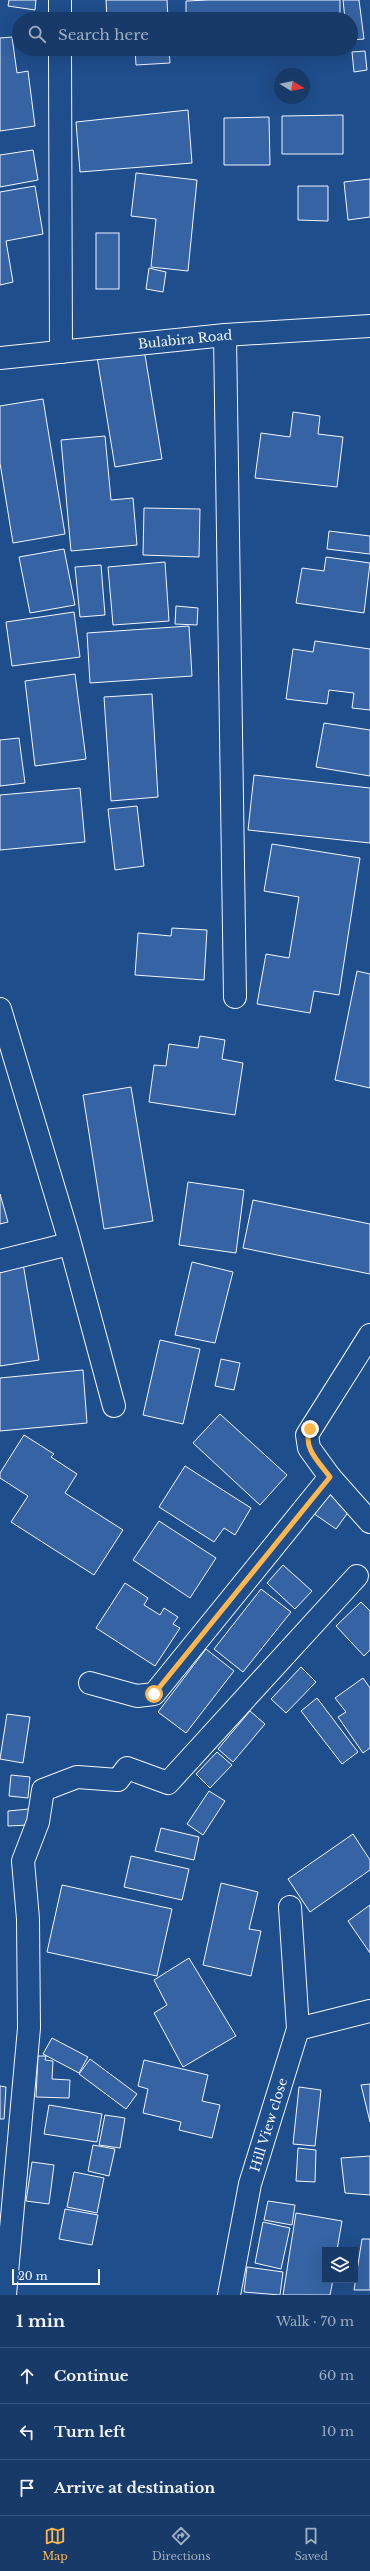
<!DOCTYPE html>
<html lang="en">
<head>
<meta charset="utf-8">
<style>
	:root { --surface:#173a69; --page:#244571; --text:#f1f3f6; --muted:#9eadc0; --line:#36547d; --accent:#ffb74d }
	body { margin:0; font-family:"Libre Baskerville",serif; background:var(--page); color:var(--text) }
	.controls { position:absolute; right:12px; bottom:12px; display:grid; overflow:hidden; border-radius:0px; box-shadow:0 4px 16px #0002 }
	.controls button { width:36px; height:36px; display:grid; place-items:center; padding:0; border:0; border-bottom:1px solid var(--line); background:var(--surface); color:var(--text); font:20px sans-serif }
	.compass { position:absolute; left:274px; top:68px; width:36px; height:36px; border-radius:50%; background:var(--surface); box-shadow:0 4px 16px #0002; rotate:100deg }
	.scale { position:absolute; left:12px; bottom:10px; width:88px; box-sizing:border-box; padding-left:4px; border:2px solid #f2f6ff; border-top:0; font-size:11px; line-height:14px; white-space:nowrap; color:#f2f6ff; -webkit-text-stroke:3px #1f4e8c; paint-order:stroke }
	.stop { position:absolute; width:12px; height:12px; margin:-9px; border:3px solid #ffb74d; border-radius:50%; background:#fff }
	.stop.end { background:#ffb74d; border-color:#fff; box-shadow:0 1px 4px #0008 }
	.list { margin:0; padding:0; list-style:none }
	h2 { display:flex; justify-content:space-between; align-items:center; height:52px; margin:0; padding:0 16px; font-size:17px }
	h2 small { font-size:13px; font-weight:400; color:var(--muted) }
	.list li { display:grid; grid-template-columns:26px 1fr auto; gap:12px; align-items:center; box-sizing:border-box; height:56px; padding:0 16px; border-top:1px solid var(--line) }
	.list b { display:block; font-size:15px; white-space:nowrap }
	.list em { font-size:13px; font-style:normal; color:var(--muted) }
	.icon { flex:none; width:22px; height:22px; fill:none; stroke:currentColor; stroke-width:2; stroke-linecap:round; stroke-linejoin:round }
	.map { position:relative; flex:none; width:370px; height:2295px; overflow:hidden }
	.search { position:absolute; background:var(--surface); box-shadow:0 4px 16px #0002; left:12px; right:12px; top:12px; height:44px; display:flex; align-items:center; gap:10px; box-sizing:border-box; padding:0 14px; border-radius:22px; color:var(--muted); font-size:15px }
	.sheet { height:220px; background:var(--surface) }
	nav { display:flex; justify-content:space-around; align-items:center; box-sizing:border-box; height:56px; border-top:1px solid var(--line); background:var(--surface); font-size:11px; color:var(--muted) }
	nav a { display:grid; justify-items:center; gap:2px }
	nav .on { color:var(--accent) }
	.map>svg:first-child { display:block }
</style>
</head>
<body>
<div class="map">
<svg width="370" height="2295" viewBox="0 0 370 2295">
	<rect width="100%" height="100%" fill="#1f4e8c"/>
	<g fill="#3563a3" stroke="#f2f6ff">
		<path d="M 9,0 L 36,0 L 35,10 L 8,6 Z"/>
		<path d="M 106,0 L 167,0 L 168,19 L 107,19 Z"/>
		<path d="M 209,0 L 340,0 L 340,19 L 186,19 L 186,1 Z"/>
		<path d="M 343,0 L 359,0 L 364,39 L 351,40 L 351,19 L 345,19 Z"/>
		<path d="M 12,37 L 17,73 L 28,71 L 35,126 L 0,131 L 0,38 Z"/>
		<path d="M 135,49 L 169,49 L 170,63 L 136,65 Z"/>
		<path d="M 187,49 L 250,49 L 187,51 Z"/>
		<path d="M 365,51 L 367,70 L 354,72 L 352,52 Z"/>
		<path d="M 188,110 L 192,163 L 80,172 L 76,122 Z"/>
		<path d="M 343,115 L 343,154 L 282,154 L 282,116 Z"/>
		<path d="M 269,117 L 270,165 L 224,165 L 224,118 Z"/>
		<path d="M 33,150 L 38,180 L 0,187 L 0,155 Z"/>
		<path d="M 136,173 L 197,180 L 188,271 L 151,267 L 156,219 L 131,216 Z"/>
		<path d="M 370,179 L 370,217 L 348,220 L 344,182 Z"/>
		<path d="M 35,186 L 43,234 L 6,241 L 13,282 L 0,285 L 0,192 Z"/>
		<path d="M 298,186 L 328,186 L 328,221 L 298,220 Z"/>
		<rect x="96" y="233" width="23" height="56"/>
		<path d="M 149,268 L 166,272 L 163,292 L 146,289 Z"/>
		<path d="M 144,349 L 162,459 L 115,467 L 97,357 Z"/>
		<path d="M 43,399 L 65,534 L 13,543 L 0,463 L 0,406 Z"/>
		<path d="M 293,412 L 320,416 L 318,434 L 343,437 L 337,487 L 255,478 L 261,433 L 290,437 Z"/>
		<path d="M 105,436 L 111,500 L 133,498 L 137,545 L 71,551 L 61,440 Z"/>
		<path d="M 144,508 L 200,509 L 199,557 L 143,555 Z"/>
		<path d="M 329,531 L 370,536 L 370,554 L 327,549 Z"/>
		<path d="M 64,549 L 75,605 L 30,613 L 19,557 Z"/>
		<path d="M 326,557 L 370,563 L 364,613 L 296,603 L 302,568 L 324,571 Z"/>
		<path d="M 165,562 L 169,621 L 113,625 L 108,567 Z"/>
		<path d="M 101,565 L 105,615 L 80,617 L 75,567 Z"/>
		<path d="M 176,606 L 198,608 L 197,625 L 175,624 Z"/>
		<path d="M 74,612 L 80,657 L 12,666 L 6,622 Z"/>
		<path d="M 189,626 L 192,676 L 90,683 L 87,633 Z"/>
		<path d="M 315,641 L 370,649 L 370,710 L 352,708 L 354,693 L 329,690 L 327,704 L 286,699 L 293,649 L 313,652 Z"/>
		<path d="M 75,674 L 86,759 L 35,766 L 25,681 Z"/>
		<path d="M 152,694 L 158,797 L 111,801 L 104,697 Z"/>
		<path d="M 324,723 L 370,730 L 370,776 L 316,767 Z"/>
		<path d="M 19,738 L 25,783 L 0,786 L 0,740 Z"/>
		<path d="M 254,775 L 370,788 L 370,843 L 248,830 Z"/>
		<path d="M 80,788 L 85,842 L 0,850 L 0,795 Z"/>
		<path d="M 137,806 L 144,866 L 115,870 L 108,809 Z"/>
		<path d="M 272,844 L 360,858 L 339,995 L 314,991 L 310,1013 L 257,1004 L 266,954 L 289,958 L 299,897 L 264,891 Z"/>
		<path d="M 172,928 L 207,930 L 204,980 L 135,975 L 138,933 L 171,936 Z"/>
		<path d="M 357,971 L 370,974 L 370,1088 L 335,1080 Z"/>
		<path d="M 200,1036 L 225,1040 L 222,1059 L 243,1063 L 235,1115 L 149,1102 L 154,1065 L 166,1066 L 169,1044 L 198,1048 Z"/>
		<path d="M 131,1087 L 153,1221 L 104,1229 L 83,1095 Z"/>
		<path d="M 188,1182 L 244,1190 L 236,1253 L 179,1245 Z"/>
		<path d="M 0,1194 L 8,1222 L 0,1224 Z"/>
		<path d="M 253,1200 L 370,1224 L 370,1274 L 243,1248 Z"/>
		<path d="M 192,1262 L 233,1272 L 215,1343 L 175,1335 Z"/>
		<path d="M 23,1263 L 39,1360 L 0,1366 L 0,1267 Z"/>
		<path d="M 160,1340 L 200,1349 L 183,1424 L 143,1415 Z"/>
		<path d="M 221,1359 L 240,1363 L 234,1390 L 215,1386 Z"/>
		<path d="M 83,1370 L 87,1423 L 0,1431 L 0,1378 Z"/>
		<path d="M 220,1414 L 287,1475 L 260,1505 L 193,1443 Z"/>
		<path d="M 24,1435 L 54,1454 L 51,1457 L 77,1474 L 65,1493 L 123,1530 L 94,1575 L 11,1522 L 28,1496 L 0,1478 L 0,1473 Z"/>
		<path d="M 185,1466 L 251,1508 L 235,1535 L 224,1528 L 214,1542 L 159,1507 Z"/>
		<path d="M 329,1491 L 352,1507 L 336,1529 L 313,1513 Z"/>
		<path d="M 159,1521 L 216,1558 L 190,1598 L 133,1560 Z"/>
		<path d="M 283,1565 L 312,1591 L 295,1609 L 267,1583 Z"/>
		<path d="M 125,1583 L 148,1598 L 144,1605 L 160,1615 L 164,1608 L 178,1617 L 173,1624 L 180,1628 L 155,1666 L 96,1628 Z"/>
		<path d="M 261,1589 L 291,1612 L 243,1672 L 214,1649 Z"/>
		<path d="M 361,1602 L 370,1611 L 370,1650 L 364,1656 L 336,1626 Z"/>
		<path d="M 206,1649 L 234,1671 L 186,1733 L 158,1712 Z"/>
		<path d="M 301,1667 L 316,1682 L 286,1713 L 271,1699 Z"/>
		<path d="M 363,1678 L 370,1688 L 370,1748 L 363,1753 L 338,1717 L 346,1712 L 335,1698 Z"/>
		<path d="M 317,1698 L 358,1752 L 342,1764 L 301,1711 Z"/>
		<path d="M 250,1711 L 265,1724 L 233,1762 L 218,1749 Z"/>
		<path d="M 7,1714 L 30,1717 L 23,1763 L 0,1759 Z"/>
		<path d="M 217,1752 L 232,1765 L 210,1788 L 196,1774 Z"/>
		<path d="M 11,1775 L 30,1777 L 28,1798 L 9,1796 Z"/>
		<path d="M 209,1791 L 225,1801 L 203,1835 L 187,1824 Z"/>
		<path d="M 29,1809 L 29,1825 L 8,1826 L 8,1811 Z"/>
		<path d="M 161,1828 L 199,1837 L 194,1860 L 155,1851 Z"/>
		<path d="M 353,1834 L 370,1860 L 370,1870 L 310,1912 L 288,1879 Z"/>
		<path d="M 131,1856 L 189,1869 L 182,1900 L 124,1887 Z"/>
		<path d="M 221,1883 L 258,1892 L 249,1929 L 261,1931 L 251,1976 L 203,1965 Z"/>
		<path d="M 62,1885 L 172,1909 L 157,1976 L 47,1952 Z"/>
		<path d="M 370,1905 L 370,1953 L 348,1921 Z"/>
		<path d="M 189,1958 L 236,2036 L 183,2067 L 154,2013 L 167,2005 L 154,1980 Z"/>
		<path d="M 52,2038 L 88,2057 L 79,2073 L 43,2054 Z"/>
		<path d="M 38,2056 L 46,2056 L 45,2060 L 53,2061 L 52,2079 L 70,2080 L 69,2098 L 36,2097 Z"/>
		<path d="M 90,2059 L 137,2094 L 126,2109 L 79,2074 Z"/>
		<path d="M 144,2060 L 208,2075 L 202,2101 L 220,2105 L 212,2138 L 179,2130 L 181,2122 L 143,2113 L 148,2089 L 138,2086 Z"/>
		<path d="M 370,2084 L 370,2122 L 361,2085 Z"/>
		<path d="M 0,2086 L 6,2087 L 4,2119 L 0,2119 Z"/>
		<path d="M 299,2087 L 321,2090 L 315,2146 L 293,2144 Z"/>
		<path d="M 49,2105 L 102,2114 L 97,2142 L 44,2134 Z"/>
		<path d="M 105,2115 L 125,2118 L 120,2148 L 99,2145 Z"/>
		<path d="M 93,2145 L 115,2149 L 109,2176 L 88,2171 Z"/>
		<path d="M 298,2148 L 316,2150 L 315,2182 L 296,2181 Z"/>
		<path d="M 370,2156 L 370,2195 L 345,2193 L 341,2158 Z"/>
		<path d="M 32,2162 L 54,2165 L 49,2204 L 26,2201 Z"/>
		<path d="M 74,2172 L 104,2178 L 97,2213 L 67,2207 Z"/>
		<path d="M 268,2201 L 295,2205 L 292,2225 L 264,2220 Z"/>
		<path d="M 65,2209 L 98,2215 L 92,2245 L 59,2239 Z"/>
		<path d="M 296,2213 L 342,2221 L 337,2250 L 325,2250 L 325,2280 L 333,2280 L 330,2295 L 283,2295 Z"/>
		<path d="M 263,2222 L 290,2228 L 281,2269 L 255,2263 Z"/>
		<path d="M 362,2239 L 370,2239 L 370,2290 L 354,2290 Z"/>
		<path d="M 247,2267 L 283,2272 L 280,2295 L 244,2292 Z"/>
	</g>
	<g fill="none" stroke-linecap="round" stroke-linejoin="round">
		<defs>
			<g id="minor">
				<path d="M 60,0 L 60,19"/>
				<path d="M 60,49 L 61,352"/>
				<path d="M 225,335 L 235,997"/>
				<path id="s1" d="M 0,358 L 225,335 L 370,326"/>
				<path d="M 0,1009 L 67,1232 L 114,1406"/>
				<path d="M 0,1261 L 69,1244"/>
				<path d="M 330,1477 L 370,1522"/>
				<path d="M 90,1683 L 137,1696 L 154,1694 L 330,1477 L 309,1448 L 307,1435 L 370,1335"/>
				<path d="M 290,1907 L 298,2029"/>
				<path d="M 5,2295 L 29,2028 L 28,1919 L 23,1861 L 38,1822 L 43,1790 L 77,1777 L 118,1780 L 127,1768 L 168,1783 L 357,1576"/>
				<path id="s2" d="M 229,2295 L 250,2184 L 298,2029 L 370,2011"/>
			</g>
		</defs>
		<use href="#minor" stroke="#f2f6ff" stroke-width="24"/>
		<use href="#minor" stroke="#1f4e8c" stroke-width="22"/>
	</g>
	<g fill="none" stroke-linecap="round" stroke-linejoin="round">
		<path stroke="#ffb74d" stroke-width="5" d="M 154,1694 L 330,1477 C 320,1463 302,1448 310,1429"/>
	</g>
	<g text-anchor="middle" stroke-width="3" stroke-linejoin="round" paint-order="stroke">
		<g font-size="13" fill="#f2f6ff" stroke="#1f4e8c">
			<text dy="5" stroke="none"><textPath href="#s1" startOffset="186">Bulabira Road</textPath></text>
			<text dy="5" stroke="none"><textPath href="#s2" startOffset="175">Hill View close</textPath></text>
		</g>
	</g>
</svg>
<div class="controls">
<button><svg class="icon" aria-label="layers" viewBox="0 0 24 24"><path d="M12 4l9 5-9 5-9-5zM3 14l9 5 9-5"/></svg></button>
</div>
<svg class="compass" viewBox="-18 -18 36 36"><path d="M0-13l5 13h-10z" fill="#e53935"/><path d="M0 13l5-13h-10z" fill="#9eadc0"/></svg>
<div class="scale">20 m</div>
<div class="stop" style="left:154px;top:1694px"></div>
<div class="stop end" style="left:310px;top:1429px"></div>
<div class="search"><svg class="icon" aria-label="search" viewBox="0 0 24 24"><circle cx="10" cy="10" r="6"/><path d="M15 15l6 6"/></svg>Search here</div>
</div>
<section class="sheet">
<h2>1 min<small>Walk · 70 m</small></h2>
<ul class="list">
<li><svg class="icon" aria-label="ahead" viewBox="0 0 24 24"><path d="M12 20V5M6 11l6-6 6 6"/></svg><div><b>Continue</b></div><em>60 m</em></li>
<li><svg class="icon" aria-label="left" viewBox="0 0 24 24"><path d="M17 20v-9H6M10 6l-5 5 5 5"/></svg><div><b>Turn left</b></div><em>10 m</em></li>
<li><svg class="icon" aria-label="arrive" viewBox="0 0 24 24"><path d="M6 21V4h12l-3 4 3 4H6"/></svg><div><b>Arrive at destination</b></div></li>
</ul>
</section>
<nav>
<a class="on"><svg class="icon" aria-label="map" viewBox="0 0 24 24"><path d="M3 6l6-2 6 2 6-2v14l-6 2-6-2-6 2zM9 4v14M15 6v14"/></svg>Map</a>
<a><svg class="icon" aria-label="directions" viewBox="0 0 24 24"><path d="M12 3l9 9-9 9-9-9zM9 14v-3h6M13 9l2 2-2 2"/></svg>Directions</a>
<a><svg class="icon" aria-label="saved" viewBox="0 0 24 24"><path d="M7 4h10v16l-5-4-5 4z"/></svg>Saved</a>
</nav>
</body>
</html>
